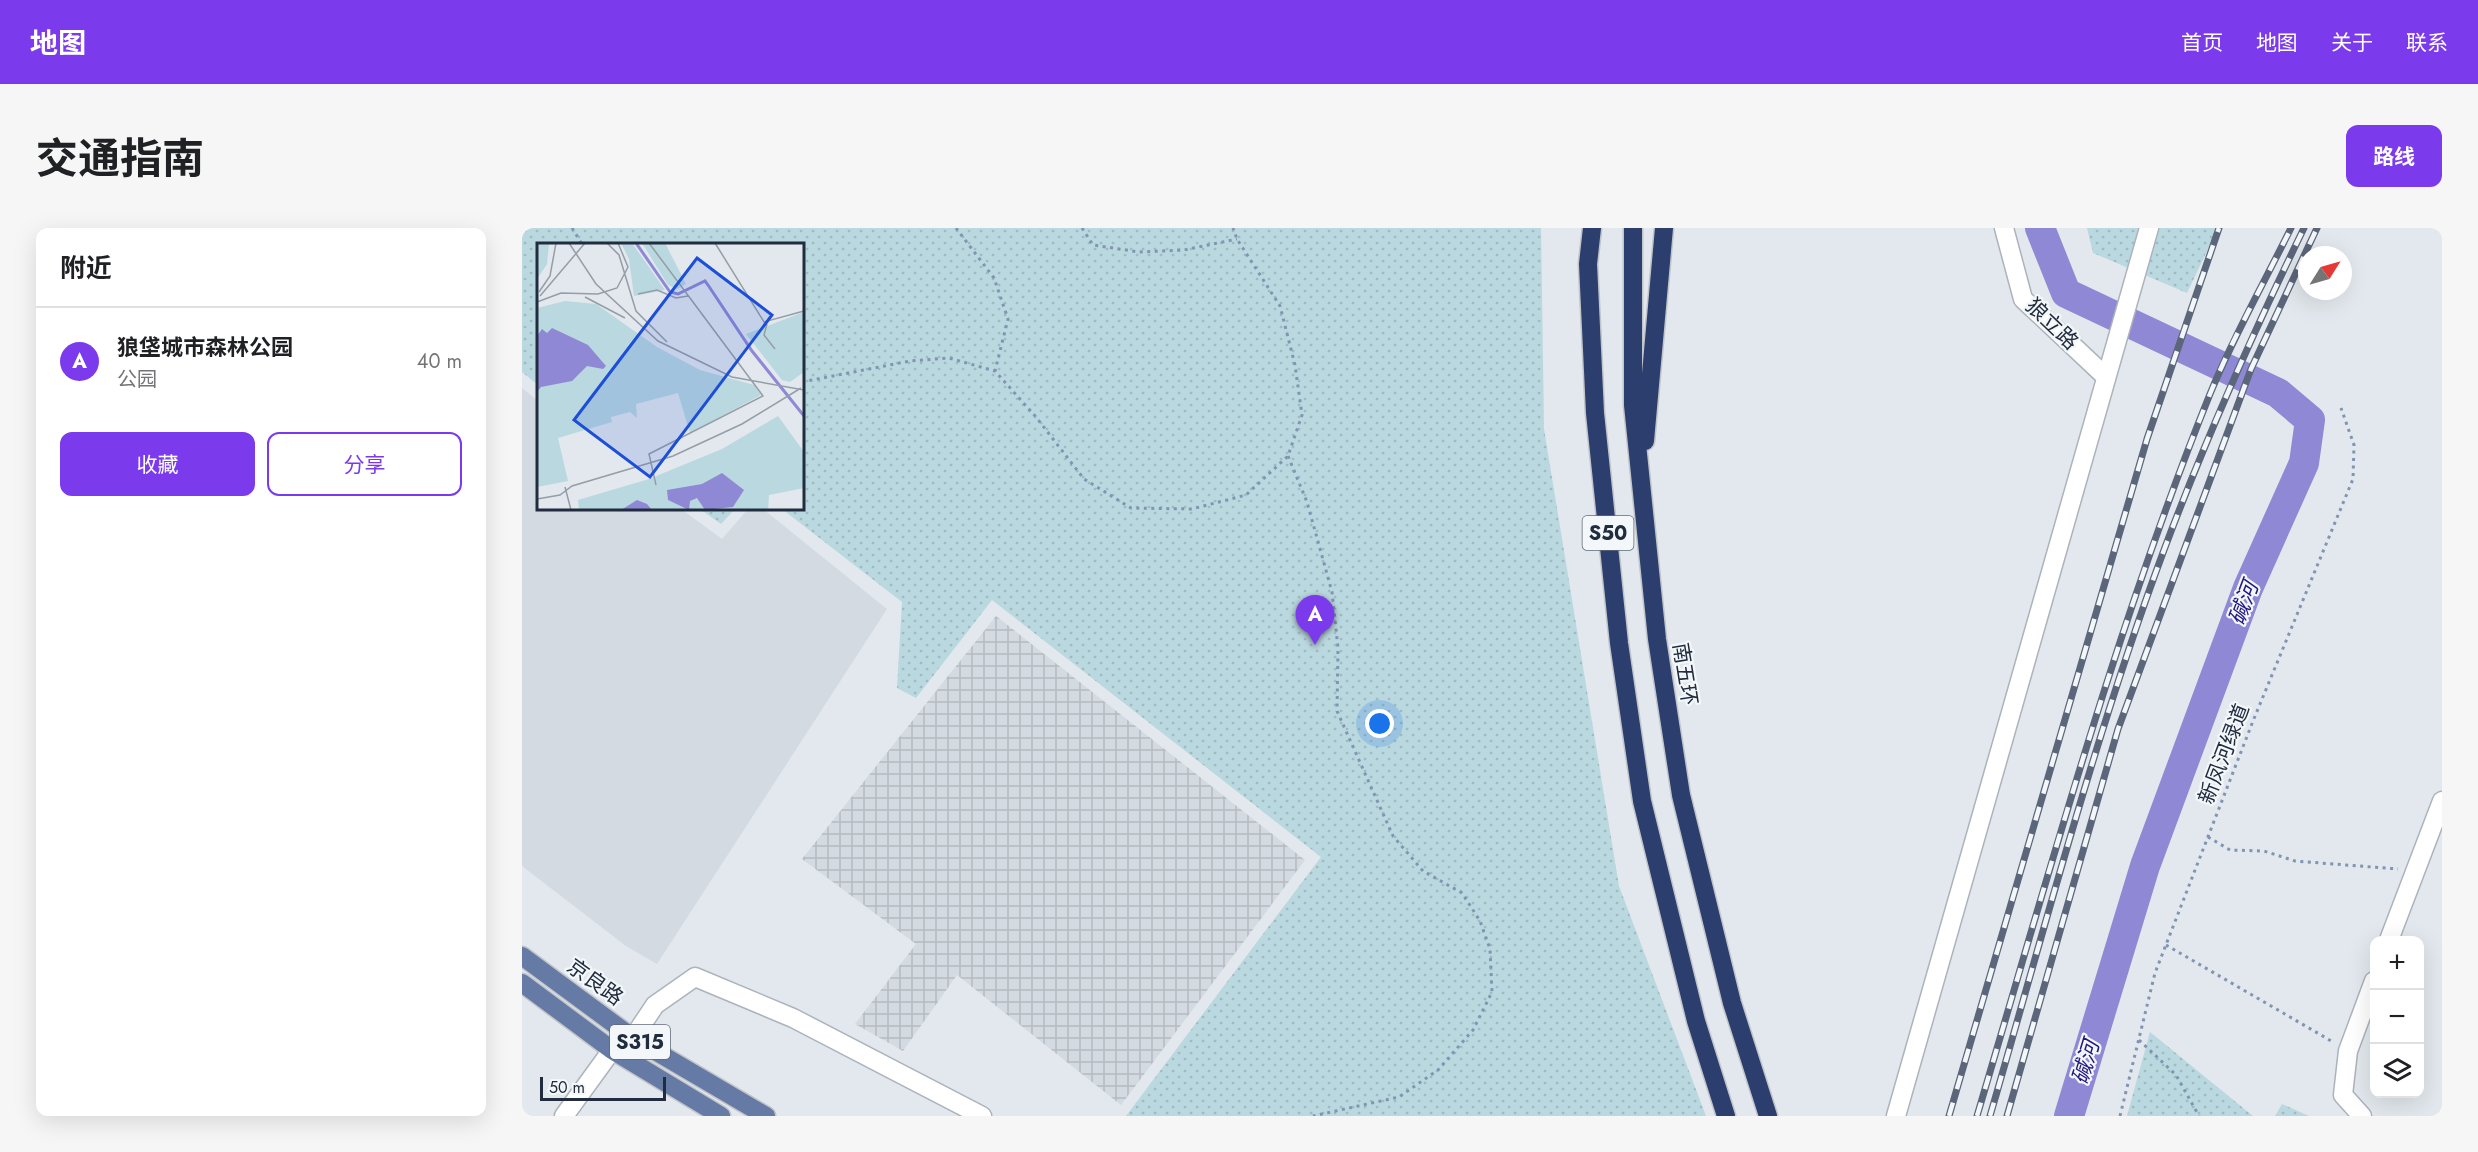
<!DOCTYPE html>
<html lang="zh">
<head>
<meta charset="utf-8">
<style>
	:root { --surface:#fff; --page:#f6f6f6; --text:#202124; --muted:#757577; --line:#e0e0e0; --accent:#7c3aed }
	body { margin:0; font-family:Jost,"Noto Sans SC",sans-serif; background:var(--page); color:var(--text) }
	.controls { position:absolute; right:18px; bottom:18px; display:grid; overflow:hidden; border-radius:12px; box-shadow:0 6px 24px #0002 }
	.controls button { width:54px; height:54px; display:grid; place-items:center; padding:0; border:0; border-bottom:2px solid var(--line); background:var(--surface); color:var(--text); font:30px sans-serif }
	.compass { position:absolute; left:1776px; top:18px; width:54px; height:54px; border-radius:50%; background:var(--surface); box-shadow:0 6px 24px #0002; rotate:53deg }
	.scale { position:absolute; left:18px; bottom:15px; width:126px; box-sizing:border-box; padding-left:6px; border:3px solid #212c3f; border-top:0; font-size:16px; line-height:21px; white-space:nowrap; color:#212c3f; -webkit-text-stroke:4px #f3f7f9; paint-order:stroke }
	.you { position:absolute; left:858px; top:496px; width:21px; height:21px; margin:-15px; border:4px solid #fff; border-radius:50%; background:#1a73e8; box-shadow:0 0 0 9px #1a73e833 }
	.badge { display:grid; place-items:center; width:39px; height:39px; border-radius:50%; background:var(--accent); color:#fff; font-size:20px; font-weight:700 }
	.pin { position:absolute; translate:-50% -50px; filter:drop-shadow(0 2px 3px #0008) }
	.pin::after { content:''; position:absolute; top:32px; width:21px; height:18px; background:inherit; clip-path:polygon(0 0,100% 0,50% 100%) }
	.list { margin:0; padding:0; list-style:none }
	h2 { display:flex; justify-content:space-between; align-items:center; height:78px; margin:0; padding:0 24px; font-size:26px }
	h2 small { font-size:20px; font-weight:400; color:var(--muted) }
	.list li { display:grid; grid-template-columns:39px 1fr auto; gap:18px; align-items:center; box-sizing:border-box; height:108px; padding:0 24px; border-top:2px solid var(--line) }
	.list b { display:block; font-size:22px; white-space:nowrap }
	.list p { margin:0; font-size:20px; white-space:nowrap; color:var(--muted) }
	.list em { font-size:20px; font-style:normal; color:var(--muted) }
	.actions { display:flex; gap:12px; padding:18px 24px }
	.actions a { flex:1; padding:14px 0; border:2px solid var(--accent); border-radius:12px; text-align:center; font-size:21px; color:var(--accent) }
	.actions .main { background:var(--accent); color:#fff }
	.icon { flex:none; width:33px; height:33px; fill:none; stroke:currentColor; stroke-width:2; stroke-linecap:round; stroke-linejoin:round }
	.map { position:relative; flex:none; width:1920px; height:888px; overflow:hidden; border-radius:12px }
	header { display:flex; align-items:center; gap:36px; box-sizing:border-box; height:84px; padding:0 30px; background:var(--accent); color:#fff }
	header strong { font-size:28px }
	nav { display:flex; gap:33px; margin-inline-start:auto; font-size:21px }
	.intro { display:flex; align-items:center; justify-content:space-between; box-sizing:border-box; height:144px; padding:0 36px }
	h1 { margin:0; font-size:42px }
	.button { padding:15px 27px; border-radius:12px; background:var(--accent); color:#fff; font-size:21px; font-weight:700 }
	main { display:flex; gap:36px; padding:0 36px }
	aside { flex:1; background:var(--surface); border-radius:12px; box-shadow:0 6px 24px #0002 }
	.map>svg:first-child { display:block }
</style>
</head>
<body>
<header>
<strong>地图</strong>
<nav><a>首页</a><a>地图</a><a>关于</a><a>联系</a></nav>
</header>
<div class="intro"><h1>交通指南</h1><a class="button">路线</a></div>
<main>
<aside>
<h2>附近<small></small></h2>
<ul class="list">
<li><span class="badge">A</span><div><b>狼垡城市森林公园</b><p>公园</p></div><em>40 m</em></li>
</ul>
<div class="actions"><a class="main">收藏</a><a>分享</a></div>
</aside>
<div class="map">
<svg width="1920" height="888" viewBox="0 0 1920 888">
	<defs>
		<pattern id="industrial-grid" width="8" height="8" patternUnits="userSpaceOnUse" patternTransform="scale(1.5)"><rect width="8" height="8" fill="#d4dae1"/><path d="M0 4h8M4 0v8" fill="none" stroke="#b6bbc2"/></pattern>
		<pattern id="park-dots" width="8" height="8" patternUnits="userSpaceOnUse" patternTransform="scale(1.5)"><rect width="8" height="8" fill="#bad8df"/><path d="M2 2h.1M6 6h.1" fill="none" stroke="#a0bac0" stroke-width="1.8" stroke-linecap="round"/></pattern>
	</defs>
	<rect width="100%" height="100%" fill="#e2e8ed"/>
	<path fill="#d4dae1" d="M 0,160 L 16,173 L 16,280 L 159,281 L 200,311 L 226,281 L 241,281 L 365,381 L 135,736 L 104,718 L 0,638 Z"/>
	<path fill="url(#industrial-grid)" d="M 474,388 L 783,632 L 599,877 L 435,747 L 381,823 L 333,796 L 394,716 L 280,631 Z"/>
	<g fill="url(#park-dots)">
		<path d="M 0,0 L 1019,0 L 1022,201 L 1097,658 L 1184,888 L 604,888 L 799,629 L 470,372 L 394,470 L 375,460 L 380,374 L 260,281 L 280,280 L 280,16 L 16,16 L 16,157 L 0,144 Z"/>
		<path d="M 1565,0 L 1696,0 L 1665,65 L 1571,25 Z"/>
		<path d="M 178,281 L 213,281 L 199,296 Z"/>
		<path d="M 1628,804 L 1731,888 L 1605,888 Z"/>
		<path d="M 1760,876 L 1787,888 L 1753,888 Z"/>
	</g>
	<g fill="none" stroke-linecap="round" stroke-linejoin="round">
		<path stroke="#8e88d5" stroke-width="30" d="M 1518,0 L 1544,65 L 1756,165 L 1788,192 L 1782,235 L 1726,360 L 1623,638 L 1547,888"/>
		<defs>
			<g id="minor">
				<path d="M 1482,0 L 1501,71 L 1584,149"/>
				<path d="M 1867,712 L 1920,573"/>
				<path d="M 42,888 L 90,822 L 111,810 L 133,777 L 173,749 L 271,790 L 460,888"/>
				<path d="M 1374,888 L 1627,0"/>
				<path d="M 1840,888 L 1821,867 L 1826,823 L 1852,753"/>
			</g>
			<g id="major">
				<path d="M 0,728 L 111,810 L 244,888"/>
				<path d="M 0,755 L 90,822 L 199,888"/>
			</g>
			<g id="highway">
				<path d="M 1070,0 L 1066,36 L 1073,185 L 1097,415 L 1120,573 L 1174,793 L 1204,888"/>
				<path d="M 1111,0 L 1111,177 L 1135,411 L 1159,567 L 1210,775 L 1246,888"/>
				<path d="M 1123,213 L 1142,0"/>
			</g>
		</defs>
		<use href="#minor" stroke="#acb3bc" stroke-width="21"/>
		<use href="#major" stroke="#c1c4c9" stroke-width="21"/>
		<use href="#highway" stroke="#c1c4c9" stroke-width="21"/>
		<g stroke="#8194b2" stroke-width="3" stroke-dasharray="3 4.5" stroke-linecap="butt">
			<path d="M 50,0 L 60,16"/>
			<path d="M 434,0 L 472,50 L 486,91 L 473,143"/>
			<path d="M 560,0 L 571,17 L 617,24 L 662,22 L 715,11"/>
			<path d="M 280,154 L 388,133 L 427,130 L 473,143 L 514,189 L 562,251 L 609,280 L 670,281 L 724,267 L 766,228 L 780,187 L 773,137 L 758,78 L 715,11 L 711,0"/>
			<path d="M 766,228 L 785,274 L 810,364 L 816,420 L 815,483 L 871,608 L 901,643 L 940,665 L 958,693 L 968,721 L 970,764 L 951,802 L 916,842 L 877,869 L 791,888"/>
			<path d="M 1686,609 L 1708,622 L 1742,623 L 1773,633 L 1876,641"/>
			<path d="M 1644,717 L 1811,814"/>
			<path d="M 1617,812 L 1654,847 L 1677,888"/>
			<path d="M 1598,888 L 1633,745 L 1731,493 L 1831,251 L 1832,217 L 1819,180"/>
		</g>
		<use href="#minor" stroke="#fff" stroke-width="18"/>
		<use href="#major" stroke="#657aa5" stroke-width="18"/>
		<use href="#highway" stroke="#2c3e6d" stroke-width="18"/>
		<defs>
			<g id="rail">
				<path d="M 1427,888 L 1625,211 L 1697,0"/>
				<path d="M 1455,888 C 1527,646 1593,401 1688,166 C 1711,109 1742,55 1769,0"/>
				<path d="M 1468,888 C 1523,699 1573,507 1642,322 C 1683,212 1731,105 1782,0"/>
				<path d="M 1485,888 L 1596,501 L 1729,141 L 1795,0"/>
			</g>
		</defs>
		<use href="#rail" stroke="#5c667b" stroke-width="7"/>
		<use href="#rail" stroke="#f3f7f9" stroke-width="4.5" stroke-dasharray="14" stroke-linecap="butt"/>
	</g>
	<g text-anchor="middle" stroke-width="4.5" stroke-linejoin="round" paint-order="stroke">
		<g fill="#f3f7f9" stroke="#606977" stroke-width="1.5">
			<rect x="1060.5" y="288" width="51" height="34" rx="4.5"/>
			<rect x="88" y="797" width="60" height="34" rx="4.5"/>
		</g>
		<g font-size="20" font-weight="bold" fill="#212c3f">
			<text x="1086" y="312">S50</text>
			<text x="118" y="821">S315</text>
		</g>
		<g font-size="21" fill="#212c3f" stroke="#f3f7f9">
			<text transform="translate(1530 96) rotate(44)" y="7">狼立路</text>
			<text transform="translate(1163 446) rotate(81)" y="7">南五环</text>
			<text transform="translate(1702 526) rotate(-69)" y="7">新凤河绿道</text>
			<text transform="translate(73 754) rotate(36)" y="7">京良路</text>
		</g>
		<g font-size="22" font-style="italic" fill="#22187f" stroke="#f3f7f9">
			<text transform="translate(1721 375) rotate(-69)" y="8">碱河</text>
			<text transform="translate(1563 834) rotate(-73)" y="8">碱河</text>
		</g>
	</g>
	<g transform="translate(15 15)">
		<rect width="267" height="267" fill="#e2e8ed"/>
		<path d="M 84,0 L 95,0 L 128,47 L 97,53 L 92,16 Z" fill="#bad8df"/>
		<path d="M 0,0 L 12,1 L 10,21 L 0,36 ZM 105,0 L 128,0 L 149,41 L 140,46 L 131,42 ZM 28,58 L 59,61 L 120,104 L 163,127 L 217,142 L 224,152 L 153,190 L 141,150 L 99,161 L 100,175 L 93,169 L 74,174 L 75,179 L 21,195 L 31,238 L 0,244 L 0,65 ZM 267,69 L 267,129 L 253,139 L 245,137 L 209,91 ZM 241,173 L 267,209 L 267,245 L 232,252 L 231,267 L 42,267 L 41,257 L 112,236 L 185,206 Z" fill="#bad8df"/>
		<path d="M 15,85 L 51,102 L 69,123 L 66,126 L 50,123 L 35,138 L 4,144 L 0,149 L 0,93 L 5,86 L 10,90 ZM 185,230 L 207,247 L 196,264 L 168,267 L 160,255 L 153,258 L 152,267 L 131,257 L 130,247 L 165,241 ZM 100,257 L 110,261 L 115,267 L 84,267 Z" fill="#8e88d5"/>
		<path fill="none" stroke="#8e88d5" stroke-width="3" d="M 99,0 L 133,49 L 141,51 L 168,38 L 171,42 L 215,108 L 267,173"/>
		<path fill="none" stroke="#959da7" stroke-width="1.5" d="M 32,0 L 59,41 L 121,98 L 195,134 L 267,147M 70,0 L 82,12 L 99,68 L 130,99M 112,0 L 226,153 L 112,211 L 119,242M 178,0 L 227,79 L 267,68M 2,49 L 13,33 L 19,0M 101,51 L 120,47 L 139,55 L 151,53M 3,53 L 48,0M 48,54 L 88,75M 0,59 L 24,50 L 61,51 L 80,45 L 91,24 L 81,0M 230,81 L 227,92 L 238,106M 28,244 L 34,267M 0,256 L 23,252 L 35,243 L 136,213 L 205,181 L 264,145"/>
		<path fill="#1d4ed8" fill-opacity="0.15" stroke="#1d4ed8" stroke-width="3" d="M 160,15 L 235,72 L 113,234 L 37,177 Z"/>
		<rect width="267" height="267" fill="none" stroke="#212c3f" stroke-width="3"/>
	</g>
</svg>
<div class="controls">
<button>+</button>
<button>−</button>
<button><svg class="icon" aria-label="layers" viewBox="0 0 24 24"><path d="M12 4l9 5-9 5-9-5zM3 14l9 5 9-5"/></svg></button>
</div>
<svg class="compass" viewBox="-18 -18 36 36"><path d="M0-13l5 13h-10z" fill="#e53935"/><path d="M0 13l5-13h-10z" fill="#757577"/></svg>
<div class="scale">50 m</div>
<div class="you"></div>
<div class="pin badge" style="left:793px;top:417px">A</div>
</div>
</main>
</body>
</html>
